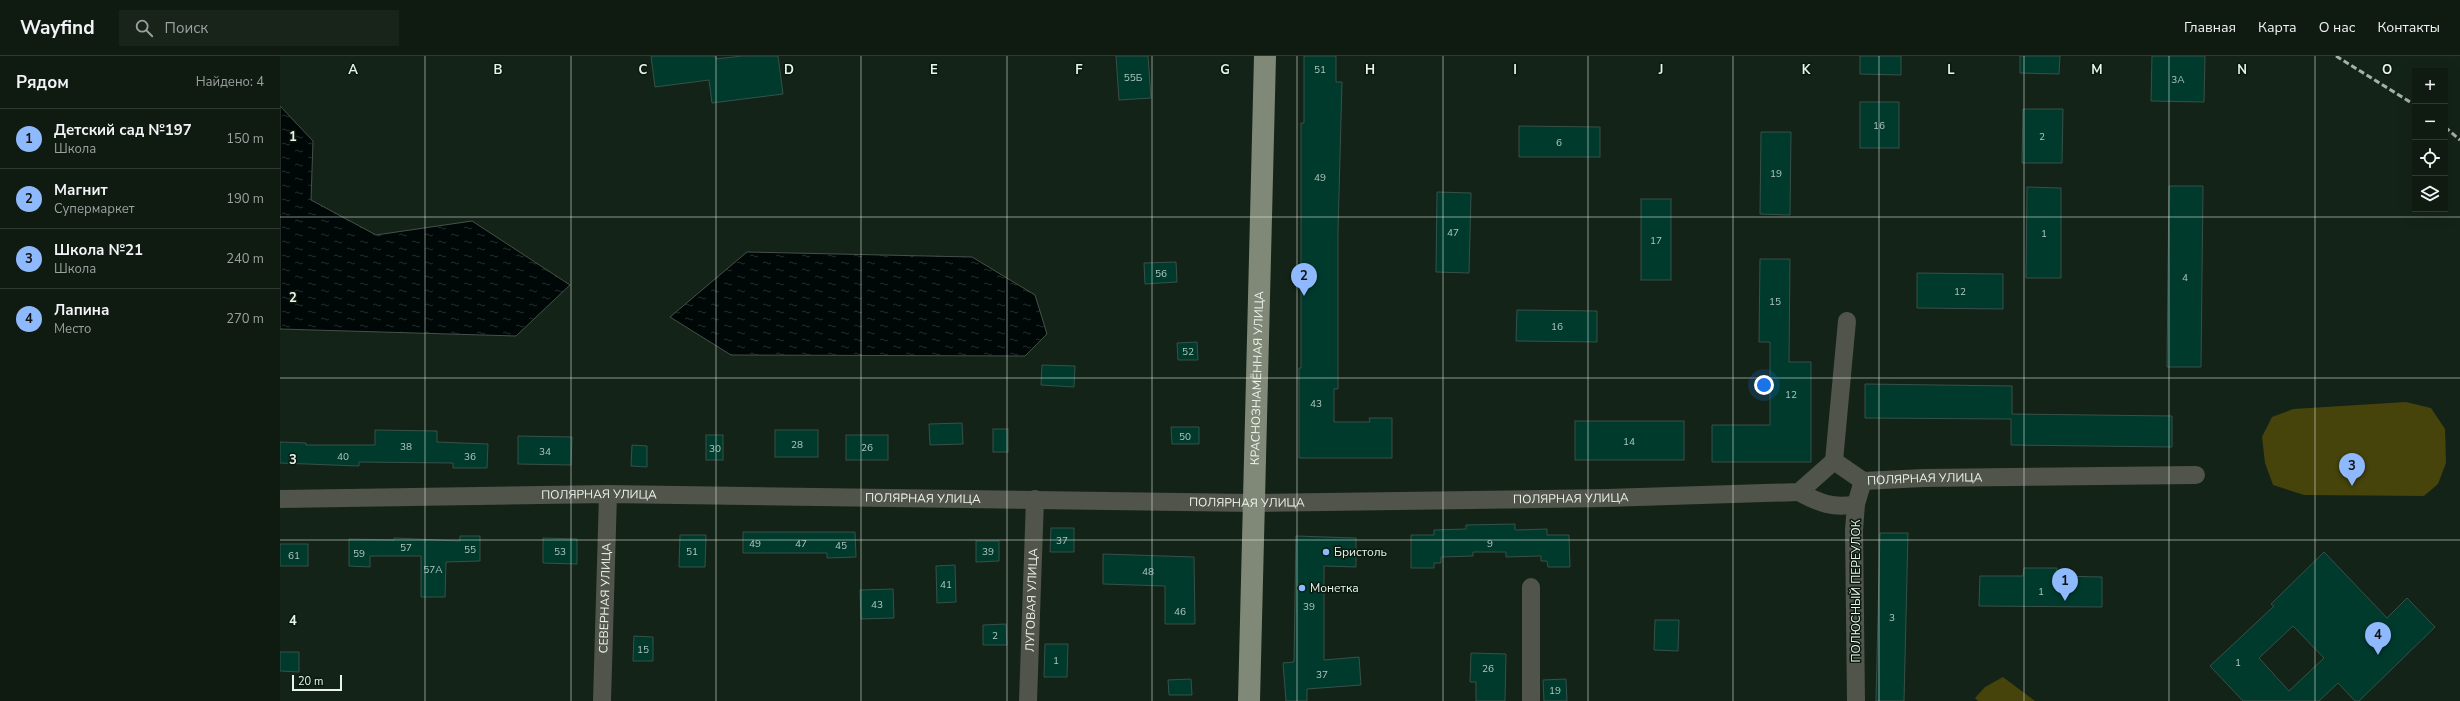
<!DOCTYPE html>
<html lang="ru">
<head>
<meta charset="utf-8">
<style>
	:root { --surface:#0f1a11; --page:#18231a; --text:#f1f3f6; --muted:#9ba19f; --line:#2f3831; --accent:#8eb9fc }
	body { margin:0; font-family:"Nunito Sans",sans-serif; background:var(--page); color:var(--text) }
	.controls { position:absolute; right:12px; top:12px; display:grid; overflow:hidden; border-radius:0px; box-shadow:0 4px 16px #0002 }
	.controls button { width:36px; height:36px; display:grid; place-items:center; padding:0; border:0; border-bottom:1px solid var(--line); background:var(--surface); color:var(--text); font:20px sans-serif }
	.scale { position:absolute; left:12px; bottom:10px; width:50px; box-sizing:border-box; padding-left:4px; border:2px solid #eaf4ec; border-top:0; font-size:11px; line-height:14px; white-space:nowrap; color:#eaf4ec; -webkit-text-stroke:3px #0b1a0e; paint-order:stroke }
	.you { position:absolute; left:1484px; top:329px; width:14px; height:14px; margin:-10px; border:3px solid #fff; border-radius:50%; background:#1a73e8; box-shadow:0 0 0 6px #1a73e833 }
	.badge { display:grid; place-items:center; width:26px; height:26px; border-radius:50%; background:var(--accent); color:#111; font-size:13px; font-weight:700 }
	.pin { position:absolute; translate:-50% -33px; filter:drop-shadow(0 1px 2px #0008) }
	.pin::after { content:''; position:absolute; top:21px; width:14px; height:12px; background:inherit; clip-path:polygon(0 0,100% 0,50% 100%) }
	.list { margin:0; padding:0; list-style:none }
	h2 { display:flex; justify-content:space-between; align-items:center; height:52px; margin:0; padding:0 16px; font-size:17px }
	h2 small { font-size:13px; font-weight:400; color:var(--muted) }
	.list li { display:grid; grid-template-columns:26px 1fr auto; gap:12px; align-items:center; box-sizing:border-box; height:60px; padding:0 16px; border-top:1px solid var(--line) }
	.list b { display:block; font-size:15px; white-space:nowrap }
	.list p { margin:0; font-size:13px; white-space:nowrap; color:var(--muted) }
	.list em { font-size:13px; font-style:normal; color:var(--muted) }
	.icon { flex:none; width:22px; height:22px; fill:none; stroke:currentColor; stroke-width:2; stroke-linecap:round; stroke-linejoin:round }
	.map { position:relative; flex:none; width:2180px; height:645px; overflow:hidden }
	header { display:flex; align-items:center; gap:24px; box-sizing:border-box; height:56px; padding:0 20px; background:var(--surface); border-bottom:1px solid var(--line) }
	header strong { font-size:19px }
	nav { display:flex; gap:22px; margin-inline-start:auto; font-size:14px }
	.search { width:280px; height:36px; background:var(--page); display:flex; align-items:center; gap:10px; box-sizing:border-box; padding:0 14px; border-radius:0px; color:var(--muted); font-size:15px }
	main { display:flex }
	aside { flex:1; background:var(--surface) }
	.map>svg:first-child { display:block }
</style>
</head>
<body>
<header>
<strong>Wayfind</strong>
<div class="search"><svg class="icon" aria-label="search" viewBox="0 0 24 24"><circle cx="10" cy="10" r="6"/><path d="M15 15l6 6"/></svg>Поиск</div>
<nav><a>Главная</a><a>Карта</a><a>О нас</a><a>Контакты</a></nav>
</header>
<main>
<aside>
<h2>Рядом<small>Найдено: 4</small></h2>
<ul class="list">
<li><span class="badge">1</span><div><b>Детский сад №197</b><p>Школа</p></div><em>150 m</em></li>
<li><span class="badge">2</span><div><b>Магнит</b><p>Супермаркет</p></div><em>190 m</em></li>
<li><span class="badge">3</span><div><b>Школа №21</b><p>Школа</p></div><em>240 m</em></li>
<li><span class="badge">4</span><div><b>Лапина</b><p>Место</p></div><em>270 m</em></li>
</ul>
</aside>
<div class="map">
<svg width="2180" height="645" viewBox="0 0 2180 645">
	<defs>
		<pattern id="water-ripples" width="26" height="14" patternUnits="userSpaceOnUse"><rect width="26" height="14" fill="#000807"/><path d="M2 4q2-2 4 0t4 0M15 11q2-2 4 0t4 0" fill="none" stroke="#252d2b"/></pattern>
	</defs>
	<rect width="100%" height="100%" fill="#142317"/>
	<g fill="#46430b">
		<path d="M 2126,346 L 2151,352 L 2165,373 L 2166,407 L 2158,428 L 2144,440 L 2024,439 L 1993,429 L 1985,407 L 1982,381 L 1992,361 L 2013,353 Z"/>
		<path d="M 1723,621 L 1755,645 L 1698,645 L 1695,642 L 1705,631 Z"/>
	</g>
	<g fill="url(#water-ripples)" stroke="#464f4c">
		<path d="M 0,50 L 33,85 L 31,144 L 96,179 L 192,165 L 290,229 L 236,280 L 0,273 Z"/>
		<path d="M 467,196 L 692,201 L 755,239 L 767,278 L 745,300 L 451,299 L 390,261 Z"/>
	</g>
	<g fill="#003a2d" stroke="#385048" fill-rule="evenodd">
		<path d="M 371,0 L 435,0 L 436,3 L 462,0 L 498,0 L 503,38 L 432,47 L 429,24 L 375,31 Z"/>
		<path d="M 836,0 L 868,0 L 871,42 L 839,44 Z"/>
		<path d="M 1024,0 L 1056,0 L 1056,26 L 1062,26 L 1058,175 L 1058,333 L 1054,333 L 1054,366 L 1090,366 L 1089,362 L 1112,362 L 1112,402 L 1019,402 L 1019,312 L 1021,312 L 1021,67 L 1024,67 Z"/>
		<path d="M 1580,0 L 1621,0 L 1621,19 L 1580,18 Z"/>
		<path d="M 1740,0 L 1780,0 L 1779,18 L 1740,17 Z"/>
		<path d="M 1872,0 L 1925,0 L 1924,46 L 1871,45 Z"/>
		<rect x="1580" y="46" width="39" height="46"/>
		<path d="M 1743,53 L 1783,53 L 1782,107 L 1742,107 Z"/>
		<path d="M 1239,70 L 1320,71 L 1320,101 L 1239,101 Z"/>
		<path d="M 1481,76 L 1511,76 L 1510,159 L 1480,158 Z"/>
		<path d="M 1889,130 L 1923,130 L 1921,311 L 1887,311 Z"/>
		<path d="M 1747,131 L 1781,132 L 1781,222 L 1746,222 Z"/>
		<path d="M 1157,136 L 1191,137 L 1189,217 L 1156,216 Z"/>
		<rect x="1361" y="143" width="30" height="81"/>
		<path d="M 1480,203 L 1510,203 L 1509,306 L 1531,306 L 1531,406 L 1432,406 L 1432,369 L 1490,369 L 1490,286 L 1479,286 Z"/>
		<path d="M 896,206 L 897,226 L 865,228 L 864,207 Z"/>
		<path d="M 1637,217 L 1723,218 L 1723,253 L 1637,252 Z"/>
		<path d="M 1237,254 L 1317,255 L 1317,286 L 1236,285 Z"/>
		<path d="M 917,286 L 918,304 L 898,304 L 897,287 Z"/>
		<path d="M 762,309 L 795,310 L 794,331 L 761,329 Z"/>
		<path d="M 1585,328 L 1732,330 L 1732,358 L 1892,360 L 1892,391 L 1731,389 L 1731,363 L 1585,362 Z"/>
		<rect x="1295" y="365" width="109" height="39"/>
		<path d="M 682,367 L 683,388 L 650,389 L 649,368 Z"/>
		<path d="M 891,371 L 919,371 L 919,388 L 892,388 Z"/>
		<rect x="713" y="373" width="15" height="23"/>
		<path d="M 95,374 L 157,375 L 157,386 L 208,388 L 207,412 L 173,412 L 173,407 L 79,406 L 79,410 L 0,407 L 0,386 L 26,387 L 26,389 L 95,389 Z"/>
		<rect x="495" y="374" width="43" height="27"/>
		<rect x="426" y="379" width="17" height="25"/>
		<rect x="566" y="379" width="42" height="25"/>
		<path d="M 238,380 L 292,381 L 291,409 L 238,408 Z"/>
		<path d="M 352,389 L 367,390 L 367,411 L 351,410 Z"/>
		<path d="M 1235,468 L 1235,474 L 1267,473 L 1267,479 L 1289,479 L 1290,511 L 1268,511 L 1267,505 L 1261,505 L 1261,500 L 1226,501 L 1226,496 L 1193,496 L 1193,500 L 1161,501 L 1161,507 L 1154,507 L 1154,512 L 1131,512 L 1131,479 L 1154,479 L 1154,474 L 1186,473 L 1186,469 Z"/>
		<path d="M 771,472 L 794,472 L 794,496 L 770,496 Z"/>
		<path d="M 463,476 L 575,476 L 576,501 L 547,502 L 547,497 L 463,497 Z"/>
		<path d="M 1600,477 L 1628,477 L 1624,645 L 1596,645 Z"/>
		<path d="M 400,479 L 426,479 L 425,511 L 399,511 Z"/>
		<path d="M 180,480 L 200,480 L 200,505 L 166,506 L 165,541 L 141,541 L 141,500 L 90,500 L 90,511 L 69,510 L 69,483 L 114,484 L 114,482 L 180,485 Z"/>
		<path d="M 1016,480 L 1076,482 L 1076,511 L 1044,510 L 1044,604 L 1079,601 L 1081,629 L 1027,633 L 1027,645 L 1006,645 L 1003,607 L 1014,606 Z"/>
		<path d="M 263,482 L 297,483 L 297,508 L 263,507 Z"/>
		<path d="M 696,485 L 719,485 L 719,505 L 696,506 Z"/>
		<rect x="0" y="488" width="28" height="22"/>
		<path d="M 2044,496 L 2107,562 L 2127,542 L 2155,571 L 2079,645 L 2075,645 L 2058,627 L 2039,645 L 1963,645 L 1930,610 L 1994,550 L 1991,548 ZM 2013,570 L 2044,602 L 2009,635 L 1979,602 Z"/>
		<path d="M 823,498 L 914,501 L 915,568 L 885,568 L 885,530 L 823,528 Z"/>
		<path d="M 675,509 L 676,546 L 657,547 L 656,510 Z"/>
		<path d="M 1744,512 L 1777,512 L 1777,520 L 1822,521 L 1822,551 L 1699,550 L 1700,520 L 1743,520 Z"/>
		<path d="M 613,533 L 614,562 L 581,563 L 580,534 Z"/>
		<path d="M 1375,564 L 1399,564 L 1398,595 L 1374,594 Z"/>
		<path d="M 726,568 L 727,589 L 703,589 L 703,569 Z"/>
		<path d="M 354,580 L 373,581 L 373,605 L 353,605 Z"/>
		<path d="M 765,588 L 788,588 L 787,621 L 764,621 Z"/>
		<path d="M 0,596 L 19,596 L 19,616 L 0,615 Z"/>
		<path d="M 1191,597 L 1226,598 L 1225,645 L 1196,645 L 1196,626 L 1190,626 Z"/>
		<path d="M 911,623 L 912,639 L 889,639 L 888,624 Z"/>
		<path d="M 1286,623 L 1287,645 L 1264,645 L 1263,624 Z"/>
	</g>
	<g fill="none" stroke-linecap="round" stroke-linejoin="round">
		<g stroke="#50544b" stroke-width="18">
			<path d="M 1554,405 L 1567,265"/>
			<path d="M 1519,436 C 1539,447 1554,453 1576,448"/>
			<path id="s1" d="M 0,443 L 328,438 L 974,447 L 1327,442 L 1519,436 L 1554,405 L 1583,425 L 1643,422 L 1916,419"/>
			<path d="M 1251,531 L 1251,645"/>
			<path id="s2" d="M 322,645 L 328,438"/>
			<path id="s3" d="M 748,645 L 755,443"/>
			<path d="M 1576,645 L 1574,474 L 1576,448 L 1583,425"/>
		</g>
		<path stroke="#808877" stroke-width="22" id="s4" d="M 969,645 L 985,0"/>
		<g stroke="#a6b1a8" stroke-width="3" stroke-dasharray="6 3" stroke-linecap="butt">
			<path d="M 2056,0 L 2135,49"/>
			<path d="M 2165,71 L 2180,84"/>
		</g>
	</g>
	<path fill="none" stroke="#eaf4ec" stroke-width="1" stroke-opacity="0.55" d="M 145,0 L 145,645M 291,0 L 291,645M 436,0 L 436,645M 581,0 L 581,645M 727,0 L 727,645M 872,0 L 872,645M 1017,0 L 1017,645M 1163,0 L 1163,645M 1308,0 L 1308,645M 1453,0 L 1453,645M 1599,0 L 1599,645M 1744,0 L 1744,645M 1889,0 L 1889,645M 2035,0 L 2035,645M 0,161 L 2180,161M 0,322 L 2180,322M 0,484 L 2180,484"/>
	<g fill="#8eb9fc" stroke="#0b1a0e" stroke-width="1.5">
		<circle cx="1046" cy="496" r="4"/>
		<circle cx="1022" cy="532" r="4"/>
	</g>
	<g text-anchor="middle" stroke-width="3" stroke-linejoin="round" paint-order="stroke">
		<g font-size="10" fill="#b0c6bc">
			<text x="1040" y="17">51</text>
			<text x="853" y="25">55Б</text>
			<text x="1898" y="27">3А</text>
			<text x="1599" y="73">16</text>
			<text x="1762" y="84">2</text>
			<text x="1279" y="90">6</text>
			<text x="1496" y="121">19</text>
			<text x="1040" y="125">49</text>
			<text x="1173" y="180">47</text>
			<text x="1764" y="181">1</text>
			<text x="1376" y="188">17</text>
			<text x="881" y="221">56</text>
			<text x="1905" y="225">4</text>
			<text x="1680" y="239">12</text>
			<text x="1495" y="249">15</text>
			<text x="1277" y="274">16</text>
			<text x="908" y="299">52</text>
			<text x="1511" y="342">12</text>
			<text x="1036" y="351">43</text>
			<text x="905" y="384">50</text>
			<text x="1349" y="389">14</text>
			<text x="517" y="392">28</text>
			<text x="126" y="394">38</text>
			<text x="587" y="395">26</text>
			<text x="435" y="396">30</text>
			<text x="265" y="399">34</text>
			<text x="63" y="404">40</text>
			<text x="190" y="404">36</text>
			<text x="782" y="488">37</text>
			<text x="475" y="491">49</text>
			<text x="521" y="491">47</text>
			<text x="1210" y="491">9</text>
			<text x="561" y="493">45</text>
			<text x="126" y="495">57</text>
			<text x="190" y="497">55</text>
			<text x="280" y="499">53</text>
			<text x="412" y="499">51</text>
			<text x="708" y="499">39</text>
			<text x="79" y="501">59</text>
			<text x="14" y="503">61</text>
			<text x="153" y="517">57А</text>
			<text x="868" y="519">48</text>
			<text x="666" y="532">41</text>
			<text x="1761" y="539">1</text>
			<text x="597" y="552">43</text>
			<text x="1029" y="554">39</text>
			<text x="900" y="559">46</text>
			<text x="1612" y="565">3</text>
			<text x="715" y="583">2</text>
			<text x="363" y="597">15</text>
			<text x="776" y="608">1</text>
			<text x="1958" y="610">1</text>
			<text x="1208" y="616">26</text>
			<text x="1042" y="622">37</text>
			<text x="1275" y="638">19</text>
		</g>
		<g font-size="12" fill="#eaf4ec" stroke="#0b1a0e">
			<text dy="4" stroke="none"><textPath href="#s4" startOffset="323">КРАСНОЗНАМЁННАЯ УЛИЦА</textPath></text>
			<text dy="4" stroke="none"><textPath href="#s1" startOffset="1663">ПОЛЯРНАЯ УЛИЦА</textPath></text>
			<text dy="4" stroke="none"><textPath href="#s1" startOffset="319">ПОЛЯРНАЯ УЛИЦА</textPath></text>
			<text dy="4" stroke="none"><textPath href="#s1" startOffset="643">ПОЛЯРНАЯ УЛИЦА</textPath></text>
			<text dy="4" stroke="none"><textPath href="#s1" startOffset="1291">ПОЛЯРНАЯ УЛИЦА</textPath></text>
			<text dy="4" stroke="none"><textPath href="#s1" startOffset="967">ПОЛЯРНАЯ УЛИЦА</textPath></text>
			<text transform="translate(1576 535) rotate(-90)" y="4">ПОЛЮСНЫЙ ПЕРЕУЛОК</text>
			<text dy="4" stroke="none"><textPath href="#s2" startOffset="103">СЕВЕРНАЯ УЛИЦА</textPath></text>
			<text dy="4" stroke="none"><textPath href="#s3" startOffset="101">ЛУГОВАЯ УЛИЦА</textPath></text>
		</g>
		<g font-size="12" fill="#eaf4ec" stroke="#0b1a0e" text-anchor="start">
			<text x="1054" y="500">Бристоль</text>
			<text x="1030" y="536">Монетка</text>
		</g>
	</g>
	<g font-size="13" text-anchor="middle" font-weight="bold" fill="#eaf4ec" stroke="#0b1a0e" stroke-width="3" stroke-linejoin="round" paint-order="stroke">
		<text x="73" y="18">A</text>
		<text x="218" y="18">B</text>
		<text x="363" y="18">C</text>
		<text x="509" y="18">D</text>
		<text x="654" y="18">E</text>
		<text x="799" y="18">F</text>
		<text x="945" y="18">G</text>
		<text x="1090" y="18">H</text>
		<text x="1235" y="18">I</text>
		<text x="1381" y="18">J</text>
		<text x="1526" y="18">K</text>
		<text x="1671" y="18">L</text>
		<text x="1817" y="18">M</text>
		<text x="1962" y="18">N</text>
		<text x="2107" y="18">O</text>
		<text x="13" y="85">1</text>
		<text x="13" y="246">2</text>
		<text x="13" y="408">3</text>
		<text x="13" y="569">4</text>
	</g>
</svg>
<div class="controls">
<button>+</button>
<button>−</button>
<button><svg class="icon" aria-label="locate" viewBox="0 0 24 24"><circle cx="12" cy="12" r="6"/><path d="M12 2v4M12 18v4M2 12h4M18 12h4"/></svg></button>
<button><svg class="icon" aria-label="layers" viewBox="0 0 24 24"><path d="M12 4l9 5-9 5-9-5zM3 14l9 5 9-5"/></svg></button>
</div>
<div class="scale">20 m</div>
<div class="you"></div>
<div class="pin badge" style="left:1785px;top:545px">1</div>
<div class="pin badge" style="left:1024px;top:240px">2</div>
<div class="pin badge" style="left:2072px;top:430px">3</div>
<div class="pin badge" style="left:2098px;top:599px">4</div>
</div>
</main>
</body>
</html>
